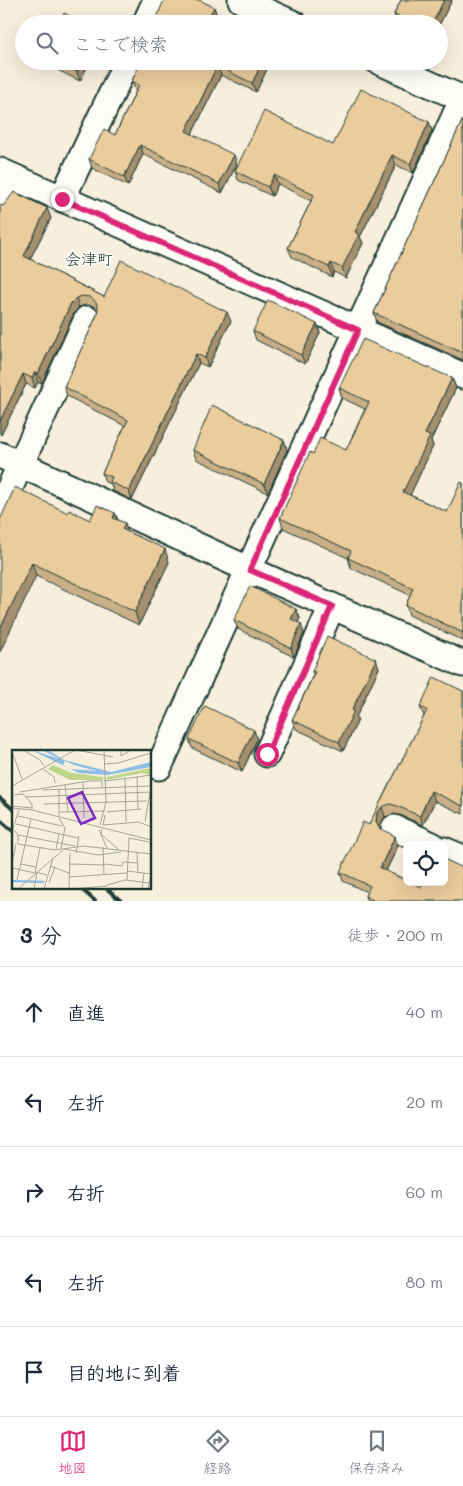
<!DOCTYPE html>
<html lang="ja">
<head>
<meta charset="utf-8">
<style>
	:root { --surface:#fff; --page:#f2f2f3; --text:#1f2937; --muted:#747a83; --line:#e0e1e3; --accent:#db2777 }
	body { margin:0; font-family:Mali,"Klee One",sans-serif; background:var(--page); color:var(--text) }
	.controls { position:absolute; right:15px; bottom:15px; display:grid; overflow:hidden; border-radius:8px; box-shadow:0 5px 20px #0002 }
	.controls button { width:45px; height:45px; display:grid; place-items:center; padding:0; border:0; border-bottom:1px solid var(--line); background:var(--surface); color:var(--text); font:25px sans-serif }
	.stop { position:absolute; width:15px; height:15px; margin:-11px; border:4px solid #db2777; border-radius:50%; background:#fff }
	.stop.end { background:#db2777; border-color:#fff; box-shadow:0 1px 5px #0008 }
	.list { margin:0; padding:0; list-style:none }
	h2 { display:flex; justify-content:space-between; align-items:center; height:65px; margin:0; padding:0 20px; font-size:21px }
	h2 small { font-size:16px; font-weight:400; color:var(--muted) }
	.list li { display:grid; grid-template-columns:32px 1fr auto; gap:15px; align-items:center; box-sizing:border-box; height:90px; padding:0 20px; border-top:1px solid var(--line) }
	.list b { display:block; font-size:19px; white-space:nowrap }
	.list em { font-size:16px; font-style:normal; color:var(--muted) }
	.icon { flex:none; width:28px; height:28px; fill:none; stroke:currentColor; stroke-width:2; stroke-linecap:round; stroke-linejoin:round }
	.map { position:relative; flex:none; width:463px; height:901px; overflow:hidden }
	.search { position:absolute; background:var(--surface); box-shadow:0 5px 20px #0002; left:15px; right:15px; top:15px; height:55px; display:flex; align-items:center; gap:12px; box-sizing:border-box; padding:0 18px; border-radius:28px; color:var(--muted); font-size:19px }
	.sheet { height:515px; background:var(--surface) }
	nav { display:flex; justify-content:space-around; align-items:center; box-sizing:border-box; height:70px; border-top:1px solid var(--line); background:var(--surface); font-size:14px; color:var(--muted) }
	nav a { display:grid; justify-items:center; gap:2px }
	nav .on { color:var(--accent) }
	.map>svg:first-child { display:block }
</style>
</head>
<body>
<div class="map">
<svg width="463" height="901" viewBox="0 0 463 901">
	<rect width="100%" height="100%" fill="#f7eedc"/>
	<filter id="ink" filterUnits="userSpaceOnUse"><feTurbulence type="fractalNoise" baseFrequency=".02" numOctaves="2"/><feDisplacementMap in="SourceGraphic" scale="10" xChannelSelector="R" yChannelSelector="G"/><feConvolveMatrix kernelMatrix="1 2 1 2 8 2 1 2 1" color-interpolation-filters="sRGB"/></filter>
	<g filter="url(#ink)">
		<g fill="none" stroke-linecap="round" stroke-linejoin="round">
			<defs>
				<g id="minor">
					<path d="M 241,0 L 294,24"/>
					<path d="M 145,24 L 156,0"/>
					<path d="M 378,61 L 463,99"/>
					<path d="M 0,171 L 463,376"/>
					<path d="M 62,199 L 127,61"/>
					<path d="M 0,202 L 13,177"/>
					<path d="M 0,455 L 250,570 L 463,664"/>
					<path d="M 0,509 L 87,319"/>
					<path d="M 267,754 L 332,606"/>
					<path d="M 159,767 L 463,98"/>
					<path d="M 394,828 L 432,845"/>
					<path d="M 444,850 L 463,858"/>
				</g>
			</defs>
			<use href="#minor" stroke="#1f3d34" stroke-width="29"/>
			<use href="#minor" stroke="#fdfcf7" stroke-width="25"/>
			<g stroke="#1f3d34" stroke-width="4">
				<path d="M 0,798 L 14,810"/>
				<path d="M 0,820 L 14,832"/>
				<path d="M 79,887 L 95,901"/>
				<path d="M 105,887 L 121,901"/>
			</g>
		</g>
		<g fill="#c9af87" stroke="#1f3d34">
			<path d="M 401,0 L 452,0 L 439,25 L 439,24 L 397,23 L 394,14 Z"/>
			<path d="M 214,7 L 217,16 L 214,23 L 216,24 L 159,24 L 157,17 Z"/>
			<path d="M 46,61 L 90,61 L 80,81 L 47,65 Z"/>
			<path d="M 141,61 L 271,61 L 256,92 L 221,75 L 192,134 L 237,164 L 222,193 L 143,154 L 128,186 L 92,168 L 89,159 L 115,135 L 136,91 L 135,90 L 132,81 Z"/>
			<path d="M 463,119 L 463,360 L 377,322 L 374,313 Z"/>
			<path d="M 429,122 L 432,131 L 413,173 L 396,165 L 360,237 L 363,243 L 346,278 L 334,272 L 332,277 L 292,257 L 288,248 L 311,201 L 278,184 L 272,196 L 238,180 L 235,171 L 333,145 Z"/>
			<path d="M 0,206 L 51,218 L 30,259 L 104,297 L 231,321 L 208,367 L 199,363 L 132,500 L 113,491 L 111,484 L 105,482 L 102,473 L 125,426 L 67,396 L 64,387 L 97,315 L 98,310 L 93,306 L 85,305 L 79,307 L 74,313 L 42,383 L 38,382 L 35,388 L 26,384 L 1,435 L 0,434 Z"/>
			<path d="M 317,324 L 320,333 L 305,364 L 256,340 L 253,331 Z"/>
			<path d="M 452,378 L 456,388 L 431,440 L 433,446 L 410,495 L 447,512 L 463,483 L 463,641 L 409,615 L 406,605 L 410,595 L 351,568 L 348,558 L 283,528 L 280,518 L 313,454 L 346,450 L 365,409 L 342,398 L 339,388 Z"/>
			<path d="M 284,440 L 287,450 L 268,493 L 196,459 L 193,450 Z"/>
			<path d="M 68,513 L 90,520 L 115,513 L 118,520 L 125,523 L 127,531 L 169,562 L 139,625 L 36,576 L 0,520 Z"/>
			<path d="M 296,609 L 300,618 L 298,622 L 304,633 L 294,657 L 238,629 L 234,620 Z"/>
			<path d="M 376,659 L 379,668 L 356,717 L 358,720 L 343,751 L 296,729 L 292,720 L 313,675 L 312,671 Z"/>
			<path d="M 463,691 L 463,814 L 435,801 L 423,825 L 400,815 L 393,814 L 385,817 L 381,823 L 380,828 L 398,846 L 386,871 L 421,887 L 463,901 L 367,901 L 365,896 L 367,892 L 343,881 L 340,872 L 369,825 L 392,780 L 424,716 L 420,707 Z"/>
			<path d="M 189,739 L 257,739 L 242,772 L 192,748 Z"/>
		</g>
		<g fill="#a48f6e" stroke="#1f3d34">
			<path d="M 444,0 L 452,0 L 439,25 L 439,24 L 432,24 Z"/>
			<path d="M 214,7 L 217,16 L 213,24 L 207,20 Z"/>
			<path d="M 82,61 L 90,61 L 80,81 L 77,72 Z"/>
			<path d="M 263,61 L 271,61 L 256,92 L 252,83 Z"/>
			<path d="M 217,66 L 221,75 L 189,140 L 186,131 Z"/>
			<path d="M 429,122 L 432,131 L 413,173 L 410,164 Z"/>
			<path d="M 140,145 L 143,154 L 128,186 L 124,177 Z"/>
			<path d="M 234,155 L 237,164 L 222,193 L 219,184 Z"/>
			<path d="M 392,155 L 396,165 L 360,237 L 363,243 L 346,278 L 342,268 L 355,232 Z"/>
			<path d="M 274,175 L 278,184 L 272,196 L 268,187 Z"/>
			<path d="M 47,208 L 51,218 L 27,265 L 24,256 Z"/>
			<path d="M 331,263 L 334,272 L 332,277 L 329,267 Z"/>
			<path d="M 76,298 L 79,307 L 74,313 L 42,383 L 38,374 L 71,303 Z"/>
			<path d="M 227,312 L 231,321 L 208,367 L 205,358 Z"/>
			<path d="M 317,324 L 320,333 L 305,364 L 301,355 Z"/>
			<path d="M 196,354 L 199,363 L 132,500 L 129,491 Z"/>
			<path d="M 35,372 L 38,382 L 35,388 L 32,378 Z"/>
			<path d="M 23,374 L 26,384 L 1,435 L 0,431 L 0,421 Z"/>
			<path d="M 452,378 L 456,388 L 431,440 L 433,446 L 407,502 L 403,492 L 425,434 Z"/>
			<path d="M 284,440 L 287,450 L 268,493 L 264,484 Z"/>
			<path d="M 115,513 L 120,526 L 113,518 Z"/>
			<path d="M 125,523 L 129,536 L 122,529 Z"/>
			<path d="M 165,549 L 169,562 L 139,625 L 135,612 Z"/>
			<path d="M 32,563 L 36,576 L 0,652 L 0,629 Z"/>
			<path d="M 296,609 L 300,618 L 295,628 L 291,619 Z"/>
			<path d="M 301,624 L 304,633 L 294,657 L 291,648 Z"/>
			<path d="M 376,659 L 379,668 L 356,717 L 358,720 L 343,751 L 339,742 L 352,710 Z"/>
			<path d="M 254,730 L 257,739 L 242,772 L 238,763 Z"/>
			<path d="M 431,791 L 435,801 L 423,825 L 420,816 Z"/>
			<path d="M 382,807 L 385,817 L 381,823 L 380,830 L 376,821 L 377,813 Z"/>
			<path d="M 395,836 L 398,846 L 383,877 L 380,868 Z"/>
		</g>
		<g fill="#eacc9d" stroke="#1f3d34">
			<path d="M 164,0 L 199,0 L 214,7 L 207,20 L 215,24 L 160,24 L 162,20 L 157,17 Z"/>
			<path d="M 401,0 L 444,0 L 432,24 L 413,24 L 394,14 Z"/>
			<path d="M 64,13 L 85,24 L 59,24 Z"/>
			<path d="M 55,61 L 82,61 L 77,72 Z"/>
			<path d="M 141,61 L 263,61 L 252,83 L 217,66 L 186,131 L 234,155 L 219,184 L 140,145 L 124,177 L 89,159 L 104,129 L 115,135 L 139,85 L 132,81 Z"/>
			<path d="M 361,89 L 429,122 L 410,164 L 392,155 L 355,232 L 359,234 L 342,268 L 331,263 L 329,267 L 288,248 L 314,195 L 274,175 L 268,187 L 235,171 L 264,111 L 333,145 Z"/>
			<path d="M 463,119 L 463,353 L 374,313 Z"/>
			<path d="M 14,192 L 47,208 L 24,256 L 104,297 L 121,260 L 227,312 L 205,358 L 196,354 L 129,491 L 110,482 L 112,477 L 102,473 L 128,420 L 64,387 L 97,315 L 98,308 L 96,302 L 90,297 L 82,296 L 76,298 L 71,303 L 38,374 L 35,372 L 32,378 L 23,374 L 0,421 L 0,206 L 4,205 Z"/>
			<path d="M 268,300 L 317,324 L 301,355 L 253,331 Z"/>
			<path d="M 363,339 L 452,378 L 425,434 L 430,436 L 403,492 L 447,512 L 461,482 L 463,483 L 463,633 L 406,605 L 413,588 L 348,558 L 351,551 L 280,518 L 310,452 L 313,454 L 320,438 L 346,450 L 369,402 L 339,388 Z"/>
			<path d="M 212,405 L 284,440 L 264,484 L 193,450 Z"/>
			<path d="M 15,487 L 68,513 L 69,510 L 90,520 L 97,505 L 115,513 L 113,518 L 125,523 L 122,529 L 165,549 L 135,612 L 32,563 L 0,629 L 0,520 Z"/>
			<path d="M 250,586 L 296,609 L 291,619 L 301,624 L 291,648 L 234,620 Z"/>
			<path d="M 327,636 L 376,659 L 352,710 L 354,711 L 339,742 L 292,720 L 315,672 L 312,671 Z"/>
			<path d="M 434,677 L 463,691 L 463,806 L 431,791 L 420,816 L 397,806 L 390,804 L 382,807 L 377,813 L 376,821 L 379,828 L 395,836 L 380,868 L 407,881 L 407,882 L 410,882 L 421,887 L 423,882 L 444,882 L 444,859 L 463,868 L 463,901 L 375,901 L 365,896 L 370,886 L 340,872 L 363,822 L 369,825 L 391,780 L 392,780 L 427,710 L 420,707 Z"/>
			<path d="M 205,706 L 254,730 L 238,763 L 189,739 Z"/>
		</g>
	</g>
	<g fill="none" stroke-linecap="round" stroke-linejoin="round" filter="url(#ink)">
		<path stroke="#db2777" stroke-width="6" d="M 62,199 L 358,330 L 250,570 L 332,606 L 267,754"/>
	</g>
	<g text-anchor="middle" stroke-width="4" stroke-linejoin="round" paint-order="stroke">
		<g font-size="16" fill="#1f3d34" stroke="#fdfcf7">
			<text x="89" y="265">会津町</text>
		</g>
	</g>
	<g transform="translate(12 750)">
		<rect width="139" height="139" fill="#f7eedc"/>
		<path d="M 41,15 L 60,23 L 91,27 L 92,30 L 58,30 L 36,19 ZM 139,18 L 139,25 L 130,23 L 95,30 L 95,27 Z" fill="#bdd68c"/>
		<path d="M 19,0 L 48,9 L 30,0 L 36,0 L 52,10 L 99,22 L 139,12 L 139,17 L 96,25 L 67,23 ZM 53,11 L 62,15 L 85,21 L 58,19 L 51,15 Z" fill="#8bbfe8" fill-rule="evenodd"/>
		<path fill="none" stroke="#8bbfe8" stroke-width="2.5" d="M 0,131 L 32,132"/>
		<path fill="none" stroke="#a1a799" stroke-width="1" d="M 11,0 L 28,10 L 32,16M 64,0 L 101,7M 109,0 L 109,6 L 119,0M 1,4 L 10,29M 92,14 L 106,13 L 139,3M 31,19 L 42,27 L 43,33M 113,28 L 114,72M 92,31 L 126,27M 71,32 L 72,68M 53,35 L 56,62M 0,36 L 63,0M 31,40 L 139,36M 47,40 L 47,66M 8,42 L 77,31 L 90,31 L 90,38M 2,45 L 11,44 L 20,54 L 20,59M 14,47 L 139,42M 32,54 L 135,51M 0,56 L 20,58M 0,58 L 20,60 L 139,90M 126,59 L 125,27 L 139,25M 48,62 L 93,61M 95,62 L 129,59M 93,65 L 91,75 L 127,72 L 139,77M 6,66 L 50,76M 47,68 L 53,78 L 49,99M 133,71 L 138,43M 4,74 L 66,88M 88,75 L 94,52 L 92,0M 0,78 L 6,85 L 6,94 L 43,100 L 72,96 L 139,104M 90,79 L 89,84 L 106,99M 87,80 L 95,98M 0,81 L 7,60M 6,85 L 63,96M 91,97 L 92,125M 28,98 L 23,122 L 35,125M 44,99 L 47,83M 52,99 L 86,105 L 109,102M 125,102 L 126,122M 64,103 L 67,86M 0,113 L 4,94M 9,114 L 24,117M 58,114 L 93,115M 93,114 L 110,116 L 111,112 L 125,113M 38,116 L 57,123M 0,118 L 23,123M 115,121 L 139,124M 57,127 L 115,123M 5,130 L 19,69M 115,130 L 117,88 L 137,92M 37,133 L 43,117M 95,135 L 113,130 L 137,133M 0,138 L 16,139M 6,139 L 51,100M 22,139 L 25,123M 32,139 L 41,108M 57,139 L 58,103M 59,139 L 95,136M 130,139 L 132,123M 136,139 L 139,124"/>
		<path fill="#7b2cbf" fill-opacity="0.15" stroke="#7b2cbf" stroke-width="2.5" d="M 70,42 L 83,68 L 69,74 L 56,48 Z"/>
		<rect width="139" height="139" fill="none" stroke="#1f3d34" stroke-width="2.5"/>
	</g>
</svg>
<div class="controls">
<button><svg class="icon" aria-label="locate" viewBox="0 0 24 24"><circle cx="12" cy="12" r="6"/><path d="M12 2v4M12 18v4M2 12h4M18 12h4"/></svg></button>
</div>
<div class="stop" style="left:267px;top:754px"></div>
<div class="stop end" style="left:62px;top:199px"></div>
<div class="search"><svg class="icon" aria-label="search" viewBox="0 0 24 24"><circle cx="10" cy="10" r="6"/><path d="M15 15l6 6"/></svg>ここで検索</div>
</div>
<section class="sheet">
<h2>3 分<small>徒歩 · 200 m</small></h2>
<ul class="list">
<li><svg class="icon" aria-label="ahead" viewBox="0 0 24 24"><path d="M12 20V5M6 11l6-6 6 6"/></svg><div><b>直進</b></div><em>40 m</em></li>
<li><svg class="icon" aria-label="left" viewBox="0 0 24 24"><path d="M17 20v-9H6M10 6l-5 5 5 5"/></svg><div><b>左折</b></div><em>20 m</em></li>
<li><svg class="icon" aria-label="right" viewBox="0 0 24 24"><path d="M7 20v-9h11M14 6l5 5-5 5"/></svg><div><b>右折</b></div><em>60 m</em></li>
<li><svg class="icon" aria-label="left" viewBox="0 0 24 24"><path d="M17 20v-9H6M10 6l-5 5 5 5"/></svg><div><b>左折</b></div><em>80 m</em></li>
<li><svg class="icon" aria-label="arrive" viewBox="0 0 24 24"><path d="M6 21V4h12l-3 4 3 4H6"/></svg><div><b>目的地に到着</b></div></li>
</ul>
</section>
<nav>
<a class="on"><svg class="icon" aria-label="map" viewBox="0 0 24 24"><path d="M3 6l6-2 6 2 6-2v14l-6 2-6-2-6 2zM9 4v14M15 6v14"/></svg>地図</a>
<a><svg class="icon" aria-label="directions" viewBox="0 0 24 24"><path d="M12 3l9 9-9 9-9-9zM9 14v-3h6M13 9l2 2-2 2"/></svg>経路</a>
<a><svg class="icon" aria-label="saved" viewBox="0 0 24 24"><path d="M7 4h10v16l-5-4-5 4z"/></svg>保存済み</a>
</nav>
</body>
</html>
